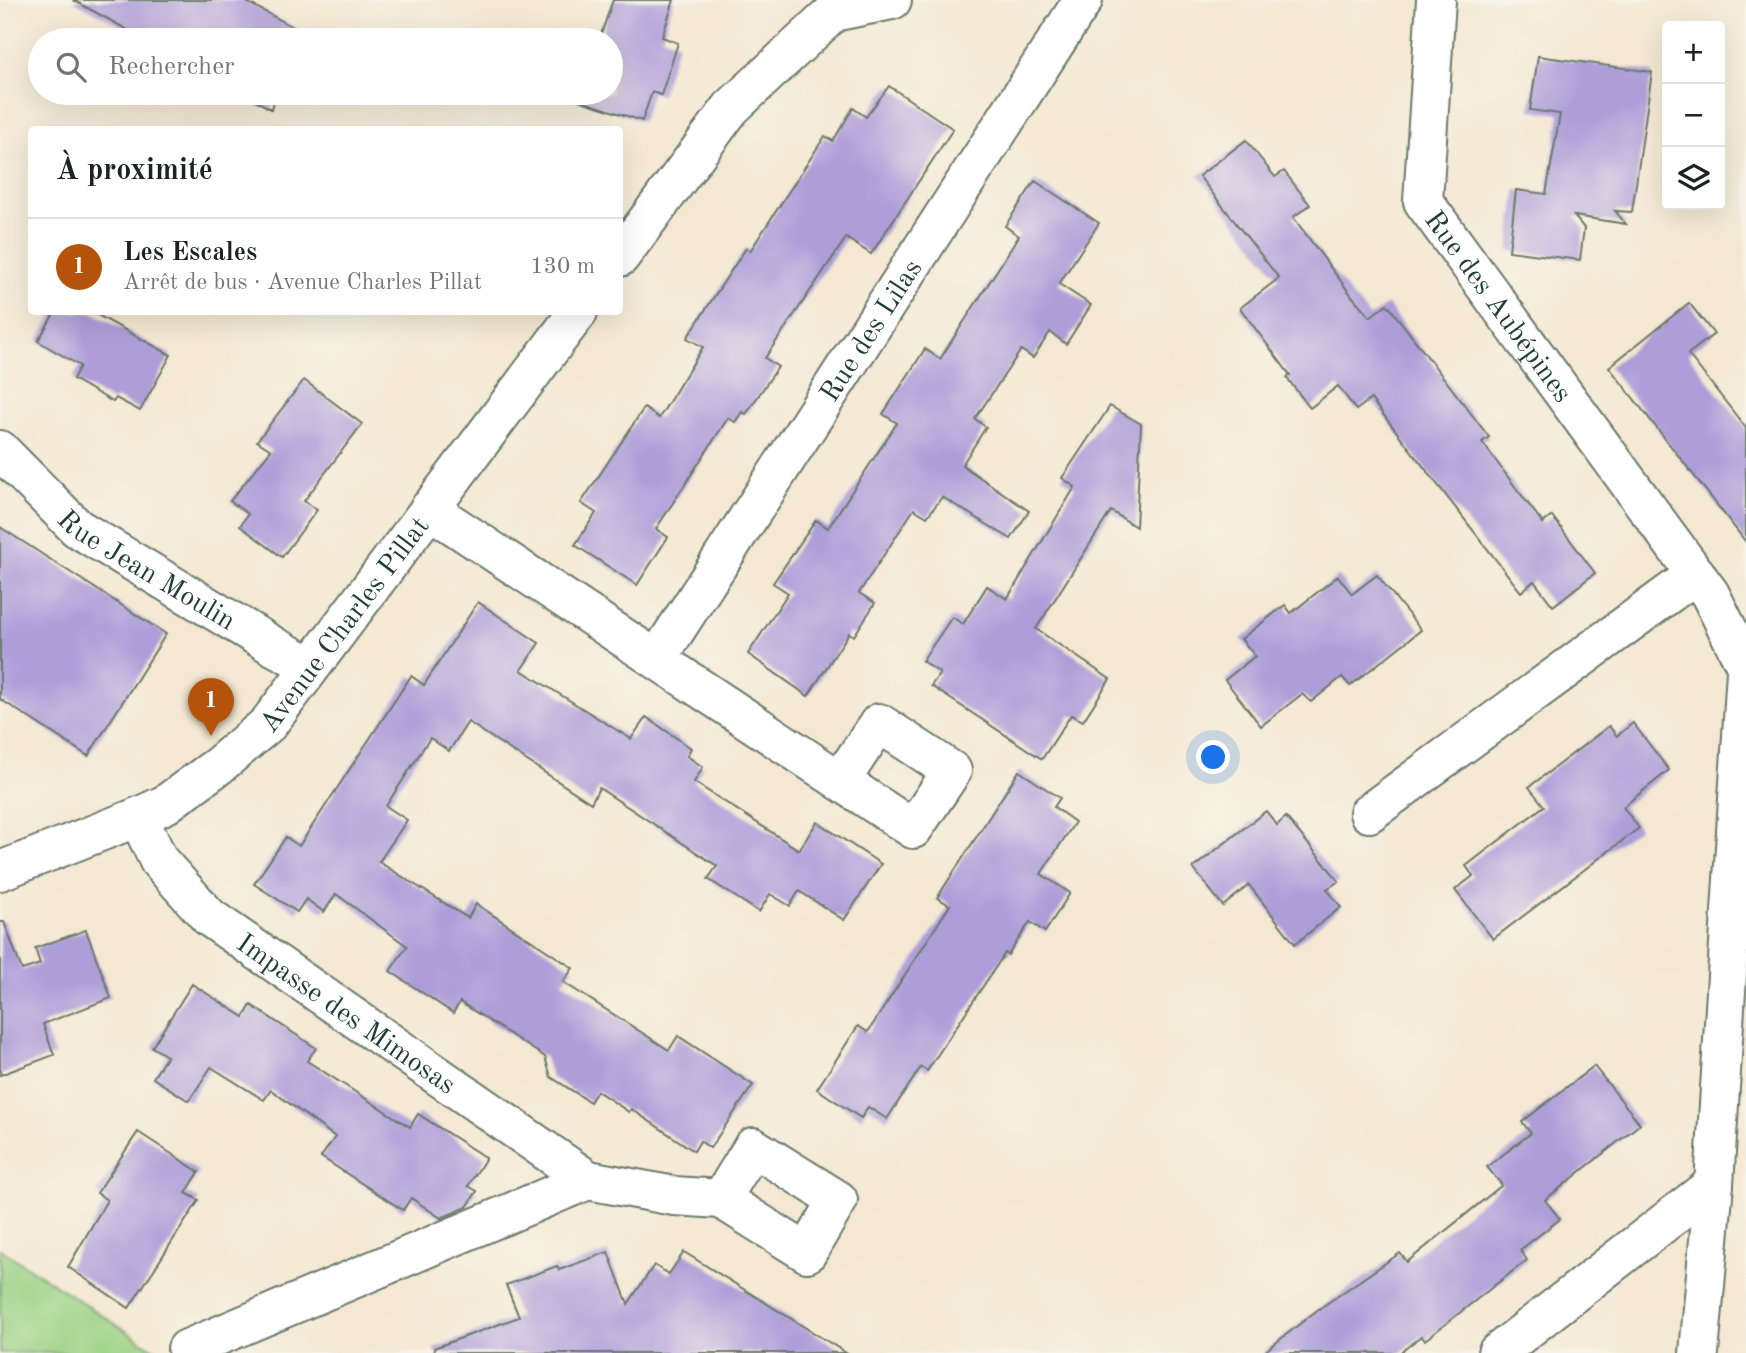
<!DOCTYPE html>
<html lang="fr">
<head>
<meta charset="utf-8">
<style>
	:root { --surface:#fff; --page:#f2f2f2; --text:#202124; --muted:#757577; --line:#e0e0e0; --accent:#b45309 }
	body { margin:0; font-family:"Old Standard TT",serif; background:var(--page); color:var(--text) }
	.controls { position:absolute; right:21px; top:21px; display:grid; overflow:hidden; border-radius:7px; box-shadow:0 7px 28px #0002 }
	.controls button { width:63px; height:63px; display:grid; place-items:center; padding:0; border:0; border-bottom:2px solid var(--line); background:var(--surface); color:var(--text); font:35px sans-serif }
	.you { position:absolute; left:1214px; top:758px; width:24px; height:24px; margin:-18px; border:5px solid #fff; border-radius:50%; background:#1a73e8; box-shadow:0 0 0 10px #1a73e833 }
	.badge { display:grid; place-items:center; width:46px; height:46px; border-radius:50%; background:var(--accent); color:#fff; font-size:23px; font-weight:700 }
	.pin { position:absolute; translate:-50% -58px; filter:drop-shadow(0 2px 4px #0008) }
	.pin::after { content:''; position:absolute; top:37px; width:24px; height:21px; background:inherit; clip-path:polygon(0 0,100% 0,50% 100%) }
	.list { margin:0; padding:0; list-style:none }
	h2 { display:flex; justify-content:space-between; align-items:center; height:91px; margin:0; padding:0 28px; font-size:30px }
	h2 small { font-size:23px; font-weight:400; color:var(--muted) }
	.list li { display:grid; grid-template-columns:46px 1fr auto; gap:21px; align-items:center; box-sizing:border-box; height:98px; padding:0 28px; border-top:2px solid var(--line) }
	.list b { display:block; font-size:26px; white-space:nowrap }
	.list p { margin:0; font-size:23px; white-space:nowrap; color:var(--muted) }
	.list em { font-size:23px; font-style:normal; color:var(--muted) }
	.icon { flex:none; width:38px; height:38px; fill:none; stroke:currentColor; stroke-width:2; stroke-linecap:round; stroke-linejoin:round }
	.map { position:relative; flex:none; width:1746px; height:1353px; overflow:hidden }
	.search { position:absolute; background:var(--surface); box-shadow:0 7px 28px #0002; left:28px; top:28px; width:595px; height:77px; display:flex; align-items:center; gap:18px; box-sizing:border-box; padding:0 24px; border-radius:38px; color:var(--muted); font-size:26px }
	.panel { position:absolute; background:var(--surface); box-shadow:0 7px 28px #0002; left:28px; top:126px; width:595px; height:189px; border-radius:7px }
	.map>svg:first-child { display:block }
</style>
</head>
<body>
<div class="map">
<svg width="1746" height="1353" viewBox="0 0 1746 1353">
	<rect width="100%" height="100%" fill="#f7f3e8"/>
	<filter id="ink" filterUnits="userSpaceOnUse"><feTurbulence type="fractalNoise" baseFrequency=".0143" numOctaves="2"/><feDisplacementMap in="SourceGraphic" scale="14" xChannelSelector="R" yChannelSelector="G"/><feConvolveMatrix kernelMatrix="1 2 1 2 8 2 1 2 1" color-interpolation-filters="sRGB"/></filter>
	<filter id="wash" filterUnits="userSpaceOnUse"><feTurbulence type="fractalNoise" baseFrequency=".00686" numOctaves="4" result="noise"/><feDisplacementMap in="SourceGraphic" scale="28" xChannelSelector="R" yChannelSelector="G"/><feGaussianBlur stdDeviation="1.57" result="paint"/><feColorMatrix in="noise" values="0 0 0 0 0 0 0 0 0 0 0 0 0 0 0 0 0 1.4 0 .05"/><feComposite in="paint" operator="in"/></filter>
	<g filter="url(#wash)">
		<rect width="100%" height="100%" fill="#f4e8d2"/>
		<path fill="#9ad183" stroke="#5c875c" stroke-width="2" d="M 0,1249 L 160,1353 L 0,1353 Z"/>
		<g id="blocks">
			<g fill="#ad9dd9">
				<path d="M 73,0 L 243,0 L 310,36 L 307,40 L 146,40 Z"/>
				<path d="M 613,0 L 674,0 L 662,37 L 678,43 L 661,95 L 652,92 L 642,121 L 578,100 L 581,93 L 611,93 L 611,40 L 599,40 Z"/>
				<path d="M 1538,56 L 1652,72 L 1632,212 L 1615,211 L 1626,224 L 1574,216 L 1584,228 L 1580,260 L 1509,251 L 1516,190 L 1546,194 L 1560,114 L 1530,110 Z"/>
				<path d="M 889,86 L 953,129 L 871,254 L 846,238 L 765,358 L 778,367 L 746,414 L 742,412 L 735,422 L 728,418 L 656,529 L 668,537 L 637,585 L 575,545 L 596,513 L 581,503 L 644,408 L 659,418 L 703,347 L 687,338 L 746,248 L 750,251 L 825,136 L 833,141 L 853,108 L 866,117 Z"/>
				<path d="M 242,93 L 279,93 L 271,109 Z"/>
				<path d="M 1246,140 L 1275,177 L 1284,171 L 1310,205 L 1293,217 L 1352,296 L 1370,317 L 1387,304 L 1489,437 L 1482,442 L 1516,488 L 1543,523 L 1552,516 L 1595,573 L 1553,606 L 1534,581 L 1521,592 L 1371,399 L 1356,410 L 1338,386 L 1310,408 L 1287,378 L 1290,375 L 1240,308 L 1279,278 L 1199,176 Z"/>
				<path d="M 1035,181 L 1099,223 L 1059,284 L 1091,305 L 1066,344 L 1050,332 L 1033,358 L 1021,350 L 975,419 L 986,427 L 962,465 L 1029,511 L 1011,539 L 942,497 L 927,517 L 914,509 L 859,593 L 875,603 L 854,636 L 849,633 L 808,696 L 748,654 L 788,593 L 773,583 L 816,520 L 828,528 L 897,423 L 883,414 L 925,349 L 940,359 L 1019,236 L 1005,226 Z"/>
				<path d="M 1689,303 L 1714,334 L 1688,354 L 1746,428 L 1746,542 L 1609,367 Z"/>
				<path d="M 55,312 L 92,312 L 171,355 L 140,411 L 116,398 L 113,402 L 73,379 L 80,366 L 38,341 Z"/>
				<path d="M 304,380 L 362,424 L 304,501 L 317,510 L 282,557 L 240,526 L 248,514 L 230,501 L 271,450 L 257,441 Z"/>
				<path d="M 1110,406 L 1141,424 L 1136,527 L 1111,511 L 1036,629 L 1110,679 L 1083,721 L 1071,715 L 1042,759 L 931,686 L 940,673 L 922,661 L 952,617 L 963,624 L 987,586 L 1007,599 L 1075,487 L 1062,478 Z"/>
				<path d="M 0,527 L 166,634 L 88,756 L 0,699 Z"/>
				<path d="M 1377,575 L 1421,630 L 1350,686 L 1342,677 L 1311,702 L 1302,694 L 1261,726 L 1225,680 L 1255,656 L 1241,639 L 1285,605 L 1291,613 L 1338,576 L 1352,594 Z"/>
				<path d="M 478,602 L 539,643 L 521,670 L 631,739 L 646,717 L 691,748 L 687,756 L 703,767 L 694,782 L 799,850 L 817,822 L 881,864 L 844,920 L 799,891 L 790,906 L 770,894 L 759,912 L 708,879 L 717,866 L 599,788 L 591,803 L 468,722 L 449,751 L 430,738 L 386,806 L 407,820 L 379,862 L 468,918 L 476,904 L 573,968 L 563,982 L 669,1050 L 678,1036 L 753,1085 L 710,1148 L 700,1141 L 694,1151 L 631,1109 L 629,1112 L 597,1091 L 590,1102 L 551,1077 L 545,1057 L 460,1002 L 453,1013 L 390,971 L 407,946 L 336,894 L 324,912 L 306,899 L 297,912 L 254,884 L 286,837 L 299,846 L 411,676 L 424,685 Z"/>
				<path d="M 1633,723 L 1669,770 L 1623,807 L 1639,828 L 1493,939 L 1455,890 L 1473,876 L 1466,866 L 1544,806 L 1529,787 L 1609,726 L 1617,736 Z"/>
				<path d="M 1019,771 L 1060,798 L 1054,807 L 1075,822 L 1041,874 L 1070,893 L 1045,932 L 1030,922 L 1008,955 L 1005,953 L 927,1071 L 921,1067 L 887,1119 L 868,1107 L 861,1118 L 817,1089 L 858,1026 L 868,1032 L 950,905 L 937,898 Z"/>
				<path d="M 1266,811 L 1277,825 L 1286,817 L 1339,881 L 1327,889 L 1341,907 L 1295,944 L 1249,885 L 1223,906 L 1193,868 Z"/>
				<path d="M 0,922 L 4,922 L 22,970 L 40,964 L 35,948 L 86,930 L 111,998 L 43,1024 L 54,1055 L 0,1075 Z"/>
				<path d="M 192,984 L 244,1017 L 251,1005 L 316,1048 L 307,1061 L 410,1127 L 418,1114 L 486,1158 L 468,1186 L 477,1191 L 467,1207 L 441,1218 L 411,1198 L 403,1210 L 321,1157 L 335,1137 L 271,1090 L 264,1100 L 211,1067 L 189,1101 L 153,1078 L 167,1056 L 152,1047 Z"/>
				<path d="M 1594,1066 L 1640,1124 L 1545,1200 L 1560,1219 L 1520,1250 L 1527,1260 L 1425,1340 L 1421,1336 L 1400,1353 L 1263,1353 L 1316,1311 L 1400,1253 L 1407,1262 L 1502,1185 L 1487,1167 L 1531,1133 L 1522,1122 Z"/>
				<path d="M 138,1132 L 199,1172 L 186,1193 L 199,1200 L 129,1308 L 68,1267 L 107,1200 L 97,1193 Z"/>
				<path d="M 608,1252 L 628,1304 L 654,1265 L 669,1274 L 684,1252 L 846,1353 L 435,1353 L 434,1348 L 519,1317 L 506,1285 L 557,1266 L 559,1270 Z"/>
			</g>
		</g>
	</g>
	<g filter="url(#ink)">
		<use href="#blocks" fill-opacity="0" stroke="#6a796b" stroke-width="2"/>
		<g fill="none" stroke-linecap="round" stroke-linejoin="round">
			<defs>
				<g id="minor">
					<path id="s1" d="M 1436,0 L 1423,201 L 1710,594 L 1746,666"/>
					<path d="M 620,257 L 731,108 L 834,12 L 892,0"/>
					<path id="s2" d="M 0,450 L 77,528 L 275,647 L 311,666"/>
					<path d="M 429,509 L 913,829 L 952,771 L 879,723 L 840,781"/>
					<path id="s3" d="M 657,659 L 1083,0"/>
					<path d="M 1369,813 L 1696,574"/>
					<path id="s4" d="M 138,817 L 159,861 L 209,917 L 588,1180 L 187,1349"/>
					<path id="s5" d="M 0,871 L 138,817 L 166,804 L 218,766 L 268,724 L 578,312"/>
					<path d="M 588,1180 L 674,1196 L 721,1199 L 807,1253 L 838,1200 L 753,1147 L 721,1199"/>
					<path d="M 1497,1353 L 1714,1184"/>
					<path d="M 1699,1353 L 1714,1184 L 1746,671"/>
				</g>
			</defs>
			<use href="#minor" stroke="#6a796b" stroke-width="42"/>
			<use href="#minor" stroke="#fff" stroke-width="38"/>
		</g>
	</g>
	<g text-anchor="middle" stroke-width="5" stroke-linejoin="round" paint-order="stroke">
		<g font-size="28" fill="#1f3d34" stroke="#f7f3e8">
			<text dy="10" stroke="none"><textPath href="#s1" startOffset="331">Rue des Aubépines</textPath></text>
			<text dy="10" stroke="none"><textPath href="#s3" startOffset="392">Rue des Lilas</textPath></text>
			<text dy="10" stroke="none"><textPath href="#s2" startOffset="191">Rue Jean Moulin</textPath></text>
			<text dy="10" stroke="none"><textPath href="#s5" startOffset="434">Avenue Charles Pillat</textPath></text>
			<text dy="10" stroke="none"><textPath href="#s4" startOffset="292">Impasse des Mimosas</textPath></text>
		</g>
	</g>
</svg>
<div class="controls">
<button>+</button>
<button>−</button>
<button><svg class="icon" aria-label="layers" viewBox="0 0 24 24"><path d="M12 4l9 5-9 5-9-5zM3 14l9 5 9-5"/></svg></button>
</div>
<div class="you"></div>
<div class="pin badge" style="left:211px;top:736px">1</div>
<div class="search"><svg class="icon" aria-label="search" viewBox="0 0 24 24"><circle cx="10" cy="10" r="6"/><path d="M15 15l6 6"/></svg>Rechercher</div>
<section class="panel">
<h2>À proximité<small></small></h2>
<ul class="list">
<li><span class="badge">1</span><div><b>Les Escales</b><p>Arrêt de bus · Avenue Charles Pillat</p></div><em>130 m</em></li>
</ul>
</section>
</div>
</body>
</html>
